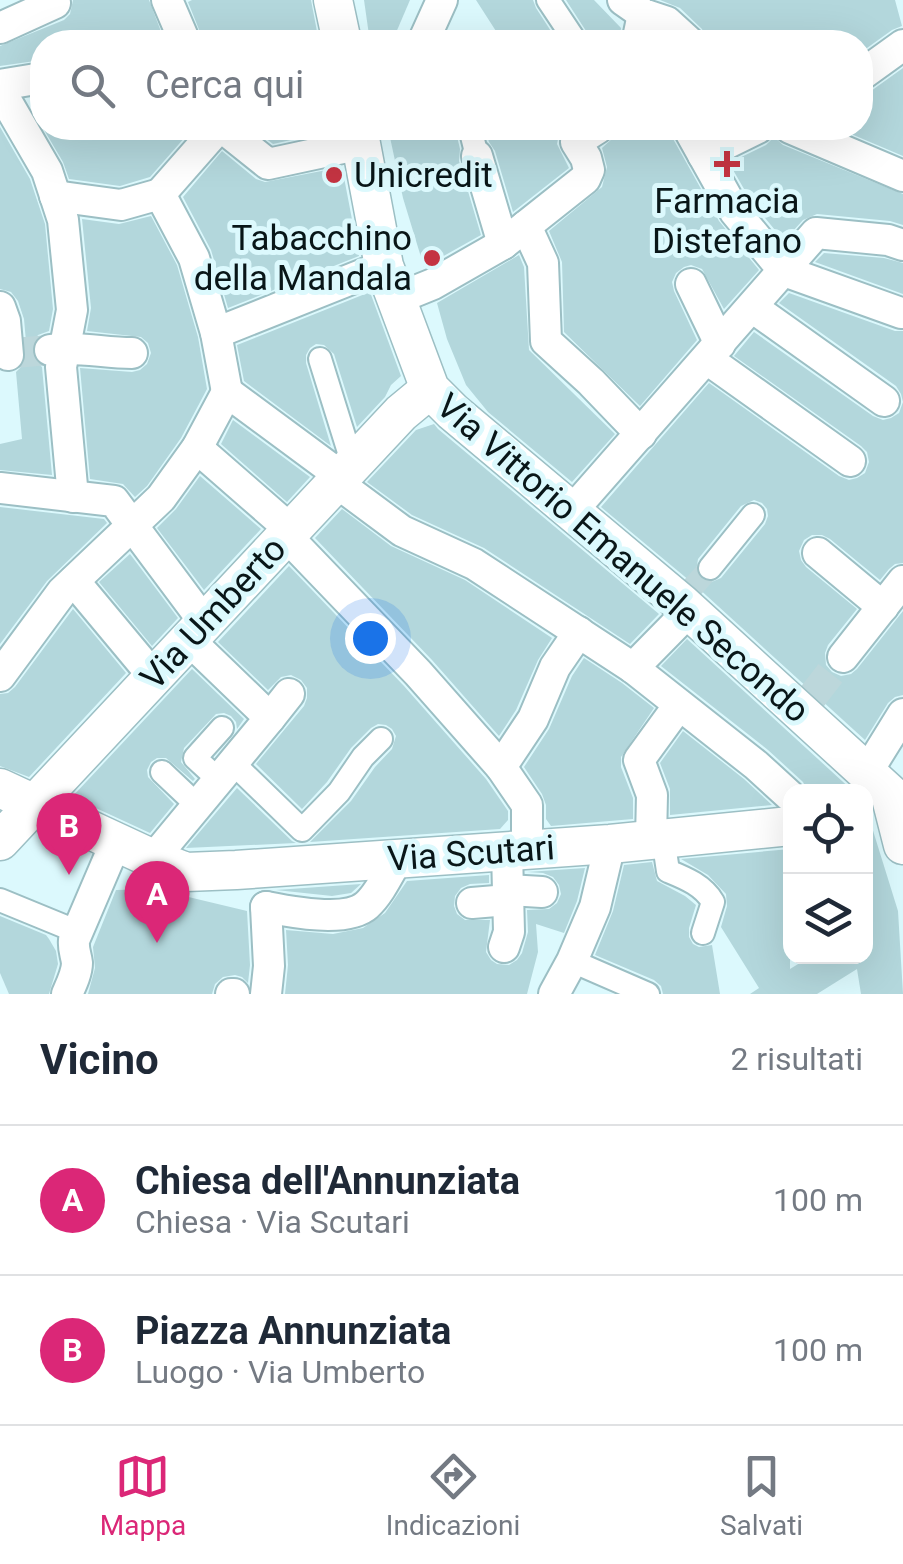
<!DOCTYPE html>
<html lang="it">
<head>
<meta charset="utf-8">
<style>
	:root { --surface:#fff; --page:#f2f2f3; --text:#1f2937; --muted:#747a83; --line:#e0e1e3; --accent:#db2777 }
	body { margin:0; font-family:Roboto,sans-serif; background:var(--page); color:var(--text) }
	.controls { position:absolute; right:30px; bottom:30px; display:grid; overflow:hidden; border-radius:20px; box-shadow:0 10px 40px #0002 }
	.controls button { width:90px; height:90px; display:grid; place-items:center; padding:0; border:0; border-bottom:2px solid var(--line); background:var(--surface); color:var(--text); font:50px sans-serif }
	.you { position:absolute; left:370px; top:638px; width:35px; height:35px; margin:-25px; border:8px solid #fff; border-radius:50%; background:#1a73e8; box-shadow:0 0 0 15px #1a73e833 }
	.badge { display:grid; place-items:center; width:65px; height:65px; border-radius:50%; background:var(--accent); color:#fff; font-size:32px; font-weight:700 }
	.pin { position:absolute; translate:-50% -82px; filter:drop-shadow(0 2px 5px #0008) }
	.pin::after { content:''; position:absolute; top:52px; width:35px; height:30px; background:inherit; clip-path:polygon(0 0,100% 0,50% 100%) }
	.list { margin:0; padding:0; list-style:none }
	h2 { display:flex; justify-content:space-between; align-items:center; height:130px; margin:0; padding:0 40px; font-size:42px }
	h2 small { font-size:32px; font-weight:400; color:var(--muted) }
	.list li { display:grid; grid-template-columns:65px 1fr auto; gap:30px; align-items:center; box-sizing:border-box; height:150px; padding:0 40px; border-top:2px solid var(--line) }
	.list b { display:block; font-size:38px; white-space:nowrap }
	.list p { margin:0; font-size:32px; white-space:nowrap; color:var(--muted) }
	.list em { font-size:32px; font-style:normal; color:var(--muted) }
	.icon { flex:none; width:55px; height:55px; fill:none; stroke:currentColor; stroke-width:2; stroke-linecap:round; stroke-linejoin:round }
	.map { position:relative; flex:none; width:903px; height:994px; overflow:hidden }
	.search { position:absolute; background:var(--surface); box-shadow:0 10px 40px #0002; left:30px; right:30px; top:30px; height:110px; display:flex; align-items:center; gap:25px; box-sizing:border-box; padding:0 35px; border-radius:40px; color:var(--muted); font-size:38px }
	.sheet { height:430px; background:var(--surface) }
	nav { display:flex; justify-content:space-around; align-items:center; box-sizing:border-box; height:140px; border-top:2px solid var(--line); background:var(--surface); font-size:28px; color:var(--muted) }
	nav a { display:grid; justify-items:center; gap:5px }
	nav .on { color:var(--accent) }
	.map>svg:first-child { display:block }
</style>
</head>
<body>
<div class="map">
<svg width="903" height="994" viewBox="0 0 903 994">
	<rect width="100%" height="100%" fill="#dcf9fd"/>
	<g fill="#b3d7dc" fill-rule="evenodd">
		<path d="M 73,0 L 149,0 L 165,42 L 42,42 L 42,60 L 0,66 L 0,46 L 64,20 L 70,14 Z"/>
		<path d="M 192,0 L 311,0 L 319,42 L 204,42 L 188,2 Z"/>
		<path d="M 364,0 L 410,0 L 392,42 L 370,42 Z"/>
		<path d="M 476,0 L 533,0 L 536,8 L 558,42 L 503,42 Z"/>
		<path d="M 566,0 L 594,0 L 621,28 L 620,42 L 591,42 L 588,34 Z"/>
		<path d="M 660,0 L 895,0 L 902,26 L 892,30 L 860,53 L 860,42 L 707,42 L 702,29 L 680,8 Z"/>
		<path d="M 903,68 L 903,156 L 837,128 L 860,128 L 860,95 L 871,91 Z"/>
		<path d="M 0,127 L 30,179 L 45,224 L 53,309 L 49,331 L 38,335 L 33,343 L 31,351 L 34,360 L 42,367 L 52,475 L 0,470 L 0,444 L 22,439 L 16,372 L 24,364 L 27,353 L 24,319 L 18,301 L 11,292 L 0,289 Z"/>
		<path d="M 43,128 L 193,128 L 150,177 L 120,186 L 69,179 L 63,162 Z"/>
		<path d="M 252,128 L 335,128 L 336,130 L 273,144 Z"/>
		<path d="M 388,128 L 455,128 L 460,149 L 459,161 L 481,235 L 424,267 L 403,198 Z"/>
		<path d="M 485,128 L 565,128 L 559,134 L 557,144 L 569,168 L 513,212 L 495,151 L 489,142 Z"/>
		<path d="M 617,128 L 669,128 L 672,137 L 719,221 L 759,270 L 724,309 L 702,269 L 691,265 L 684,267 L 676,273 L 672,282 L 674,291 L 697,340 L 640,406 L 564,332 L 562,262 L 549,231 L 602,187 L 607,167 L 602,148 L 614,137 Z"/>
		<path d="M 774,137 L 783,145 L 903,194 L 903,225 L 890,221 L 817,214 L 803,220 L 784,241 L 751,201 L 729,163 L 766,145 Z"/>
		<path d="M 222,151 L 256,179 L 265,182 L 342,167 L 359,256 L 228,308 L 211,250 L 183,197 Z"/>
		<path d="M 151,216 L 177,265 L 198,337 L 207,389 L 181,438 L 147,486 L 135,497 L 123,484 L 90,479 L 80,368 L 132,372 L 140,370 L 147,364 L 151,353 L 148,343 L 141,337 L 87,331 L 91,308 L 82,219 L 119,224 Z"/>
		<path d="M 824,253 L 884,258 L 903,263 L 903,294 L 815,262 Z"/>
		<path d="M 519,255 L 524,267 L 529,350 L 615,434 L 572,482 L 488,412 L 466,385 L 447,339 L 437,303 Z"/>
		<path d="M 370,292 L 401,376 L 391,385 L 385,397 L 357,427 L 334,354 L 324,345 L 316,344 L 310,348 L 306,355 L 306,363 L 331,446 L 244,381 L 237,345 Z"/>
		<path d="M 789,293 L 895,331 L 903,331 L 903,563 L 895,564 L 889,569 L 880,580 L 830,539 L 822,535 L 812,535 L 804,540 L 799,551 L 801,560 L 806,567 L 857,609 L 828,645 L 825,653 L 826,665 L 832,672 L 841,676 L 851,674 L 857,669 L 903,611 L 903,695 L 895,697 L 888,703 L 865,740 L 696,586 L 601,507 L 709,383 L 839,476 L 849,480 L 857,478 L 865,473 L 869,462 L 867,452 L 861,446 L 734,356 L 754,332 L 873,416 L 883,420 L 891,418 L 899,413 L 903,402 L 901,394 L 896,386 L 779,303 ZM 754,500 L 762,503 L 767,509 L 768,516 L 765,524 L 721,578 L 709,583 L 701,580 L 696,572 L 698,559 L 741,506 Z"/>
		<path d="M 233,420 L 310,477 L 287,502 L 221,444 Z"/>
		<path d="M 434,424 L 438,429 L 659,614 L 630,644 L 484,548 L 412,515 L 367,482 L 416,430 Z"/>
		<path d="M 200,476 L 261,529 L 204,590 L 157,528 L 176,509 Z"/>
		<path d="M 0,507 L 104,519 L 107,523 L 47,581 L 0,644 Z"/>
		<path d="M 342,509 L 391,546 L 465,580 L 552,638 L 538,660 L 516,710 L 499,736 L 432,660 L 315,538 Z"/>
		<path d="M 130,554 L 178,618 L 152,646 L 99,582 Z"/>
		<path d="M 289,566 L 404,686 L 486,779 L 508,811 L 508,820 L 500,829 L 310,842 L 351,801 L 375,767 L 392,749 L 396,736 L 392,729 L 386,725 L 378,724 L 371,728 L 351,748 L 327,782 L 302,809 L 256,764 L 304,706 L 307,698 L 307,688 L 301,680 L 291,675 L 281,677 L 268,690 L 218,642 Z"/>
		<path d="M 73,609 L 126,673 L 29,777 L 0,766 L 0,694 L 8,693 L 15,687 Z"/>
		<path d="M 687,639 L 854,792 L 808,792 L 803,782 L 768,750 L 661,666 Z"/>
		<path d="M 584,658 L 622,683 L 654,708 L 621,757 L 621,767 L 633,798 L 633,819 L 551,826 L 546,819 L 546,805 L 542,794 L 524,767 L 549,729 L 572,676 Z"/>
		<path d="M 192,669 L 244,719 L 237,729 L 236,722 L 231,716 L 224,713 L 216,714 L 184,748 L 181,762 L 195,779 L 193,781 L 166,758 L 157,758 L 151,762 L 147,770 L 148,777 L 174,804 L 150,833 L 72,797 Z"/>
		<path d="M 683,731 L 744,779 L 772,805 L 670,815 L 670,789 L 660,763 Z"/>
		<path d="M 237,788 L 292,841 L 296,843 L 186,848 Z"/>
		<path d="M 866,821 L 870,821 L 898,911 L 903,994 L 861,994 L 857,969 L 817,994 L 750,994 L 759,988 L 721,927 L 727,906 L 726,894 L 708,875 L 681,859 L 790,849 L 790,969 L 811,956 L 866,956 Z"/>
		<path d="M 652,862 L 657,881 L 685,896 L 696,905 L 689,928 L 689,937 L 693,944 L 699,947 L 712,945 L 720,994 L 663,994 L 661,986 L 654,980 L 595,955 L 613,911 L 624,865 Z"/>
		<path d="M 585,868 L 577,901 L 564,933 L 536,924 L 538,952 L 527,994 L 285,994 L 288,965 L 286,930 L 333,934 L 363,928 L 385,913 L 407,881 L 489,875 L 489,883 L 470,884 L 461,888 L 455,896 L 454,906 L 457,914 L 465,920 L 490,920 L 486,952 L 491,960 L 497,964 L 509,965 L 517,960 L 522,953 L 528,932 L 527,910 L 549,909 L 557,903 L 561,894 L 559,885 L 553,877 L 543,873 L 527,872 Z"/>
		<path d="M 361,884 L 351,893 L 332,896 L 276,890 Z"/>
		<path d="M 155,889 L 247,911 L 250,965 L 248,983 L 242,977 L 235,975 L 223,977 L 215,984 L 212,994 L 88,994 L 95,968 L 93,947 L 116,890 Z"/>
		<path d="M 0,916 L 46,935 L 49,939 L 56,951 L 58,964 L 49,994 L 9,994 L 0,973 Z"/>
	</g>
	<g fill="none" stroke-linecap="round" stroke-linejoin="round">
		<path stroke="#bcd7db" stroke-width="22" stroke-dasharray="22 11" stroke-linecap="butt" d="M 691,589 L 710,568"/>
		<g stroke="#bcd7db" stroke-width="30" stroke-dasharray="30 15" stroke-linecap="butt">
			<path d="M 14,353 L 50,350"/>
			<path d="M 812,697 L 843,657"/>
		</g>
		<defs>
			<g id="pedestrian">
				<path d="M 548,0 L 576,42"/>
				<path d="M 470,128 L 477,156"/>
				<path d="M 320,359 L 353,465"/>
				<path d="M 710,568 L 753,515"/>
				<path d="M 234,764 L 302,830 L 339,792 L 363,757 L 381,739"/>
				<path d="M 162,772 L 198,806"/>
				<path d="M 220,781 L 195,758 L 222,728"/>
				<path d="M 663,838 L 668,871 C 685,878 703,885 713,902 L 703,933"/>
				<path d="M 0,900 L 78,932"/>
				<path d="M 572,961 L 648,994"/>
			</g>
			<g id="minor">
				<path d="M 167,0 L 185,42"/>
				<path d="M 623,0 L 643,14 L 667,22 L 689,42"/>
				<path d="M 0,28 L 55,3 L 54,0"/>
				<path d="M 423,42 L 442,0"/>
				<path d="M 641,42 L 638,38 L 643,14"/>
				<path d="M 860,76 L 903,45"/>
				<path d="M 0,85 L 42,78"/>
				<path d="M 0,90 L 47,171 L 63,220 L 72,310 L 61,367 L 73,497"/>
				<path d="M 223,128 L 268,164 L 361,144"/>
				<path d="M 688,128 L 735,212 L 784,271 L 901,313"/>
				<path d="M 790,128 L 903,176"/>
				<path d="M 703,155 L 758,128"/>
				<path d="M 477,156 L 503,244"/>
				<path d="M 160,194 L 194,258 L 216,333 L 227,392"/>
				<path d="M 160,194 L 218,128"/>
				<path d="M 55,196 L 121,205 L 160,194"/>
				<path d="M 526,226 L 543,263 L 546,341 L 591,382 L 641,434"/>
				<path d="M 691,284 L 720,344"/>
				<path d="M 396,299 L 433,284 L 503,244 L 585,179 L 589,170 L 586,158 L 576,142 L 598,128"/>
				<path d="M 0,307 L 5,321 L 8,355"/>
				<path d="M 752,307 L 884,401"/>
				<path d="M 216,333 L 384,266"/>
				<path d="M 50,350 C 77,346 104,353 132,353"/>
				<path d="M 707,359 L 850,461"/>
				<path d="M 227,392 L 342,477"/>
				<path d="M 197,448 L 291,530 L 296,546 L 418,673 L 501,767 L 527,805 L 527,849"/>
				<path d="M 336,482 L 402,531 L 474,564 L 633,668 L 756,765 L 790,796"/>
				<path d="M 0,488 L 114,501 L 205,623"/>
				<path d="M 572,511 L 816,233 L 888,240 L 903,245"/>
				<path d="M 818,553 L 883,607"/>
				<path d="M 74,581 L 154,677"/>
				<path d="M 843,657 L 903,581"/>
				<path d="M 633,668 L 689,611"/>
				<path d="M 0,676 L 62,592 L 161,498 L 197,448 L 227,392"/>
				<path d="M 270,718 L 289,694"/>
				<path d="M 501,767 L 533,719 L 555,667 L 579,632"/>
				<path d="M 867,772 L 903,714"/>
				<path d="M 651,839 L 652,795 L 639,760 L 679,705"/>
				<path d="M 153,859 L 270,718 L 189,640"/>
				<path d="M 508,890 L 542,892"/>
				<path d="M 472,903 L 508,900"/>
				<path d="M 266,907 C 291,912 347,923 367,905 C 380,893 389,873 398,858"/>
				<path d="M 266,907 L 269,966 L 266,994"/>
				<path d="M 504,947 L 509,932 L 507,851"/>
				<path d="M 67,994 C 71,985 77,973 77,963 C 76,954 73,950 74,940 L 116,842"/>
				<path d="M 231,994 L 234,994"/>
				<path d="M 554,994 L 572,961 L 595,907 L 610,844"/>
			</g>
			<g id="tertiary">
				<path d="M 333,0 L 342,42"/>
				<path d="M 358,128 L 384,266 L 430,389 L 453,412 L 681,603 L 890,794 L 903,845"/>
				<path d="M 0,788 L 153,859 L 186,872 L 236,870 L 610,844 L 790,826"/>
				<path d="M 0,841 L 401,413 L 430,389"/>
			</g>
		</defs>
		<use href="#pedestrian" stroke="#9cbfc4" stroke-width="26"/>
		<use href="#minor" stroke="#9cbfc4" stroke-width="34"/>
		<use href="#tertiary" stroke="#9cbfc4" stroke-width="41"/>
		<use href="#pedestrian" stroke="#fff" stroke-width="22"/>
		<use href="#minor" stroke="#fff" stroke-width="30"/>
		<use href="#tertiary" stroke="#fff" stroke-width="38"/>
	</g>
	<g fill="#c43442" stroke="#dcf9fd" stroke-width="4">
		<path d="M722 149h10v10h10v10h-10v10h-10v-10h-10v-10h10z"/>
		<circle cx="334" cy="175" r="10"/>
		<circle cx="432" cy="258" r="10"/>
	</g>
	<g text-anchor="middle" stroke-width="10" stroke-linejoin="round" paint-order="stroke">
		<g font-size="35" fill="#091618" stroke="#dcf9fd" text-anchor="start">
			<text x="354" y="187">Unicredit</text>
			<text x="727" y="213" text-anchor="middle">Farmacia<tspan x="727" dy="40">Distefano</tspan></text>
			<text x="412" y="250" text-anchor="end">Tabacchino<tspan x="412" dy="40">della Mandala</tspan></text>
		</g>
		<g font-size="35" fill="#091618" stroke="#dcf9fd">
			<text transform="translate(623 558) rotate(41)" y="12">Via Vittorio Emanuele Secondo</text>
			<text transform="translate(213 613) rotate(-47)" y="12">Via Umberto</text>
			<text transform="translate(471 853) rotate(-4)" y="12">Via Scutari</text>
		</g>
	</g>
</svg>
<div class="controls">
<button><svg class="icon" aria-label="locate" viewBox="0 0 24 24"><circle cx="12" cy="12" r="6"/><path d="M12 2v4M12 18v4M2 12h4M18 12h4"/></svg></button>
<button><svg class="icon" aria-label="layers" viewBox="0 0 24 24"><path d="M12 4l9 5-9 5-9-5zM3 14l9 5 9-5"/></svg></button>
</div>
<div class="you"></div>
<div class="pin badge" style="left:157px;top:943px">A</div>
<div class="pin badge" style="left:69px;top:875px">B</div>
<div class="search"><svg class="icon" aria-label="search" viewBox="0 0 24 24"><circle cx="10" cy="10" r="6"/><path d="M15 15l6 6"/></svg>Cerca qui</div>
</div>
<section class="sheet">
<h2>Vicino<small>2 risultati</small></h2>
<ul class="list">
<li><span class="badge">A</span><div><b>Chiesa dell'Annunziata</b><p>Chiesa · Via Scutari</p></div><em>100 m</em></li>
<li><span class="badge">B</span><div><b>Piazza Annunziata</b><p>Luogo · Via Umberto</p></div><em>100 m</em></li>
</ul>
</section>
<nav>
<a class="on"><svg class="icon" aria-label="map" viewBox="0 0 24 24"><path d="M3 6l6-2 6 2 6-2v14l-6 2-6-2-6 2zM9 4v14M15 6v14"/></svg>Mappa</a>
<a><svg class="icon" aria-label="directions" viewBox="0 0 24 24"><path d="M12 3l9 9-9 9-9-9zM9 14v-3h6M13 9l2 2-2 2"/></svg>Indicazioni</a>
<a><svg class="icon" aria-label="saved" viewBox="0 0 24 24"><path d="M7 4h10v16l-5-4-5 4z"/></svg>Salvati</a>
</nav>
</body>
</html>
